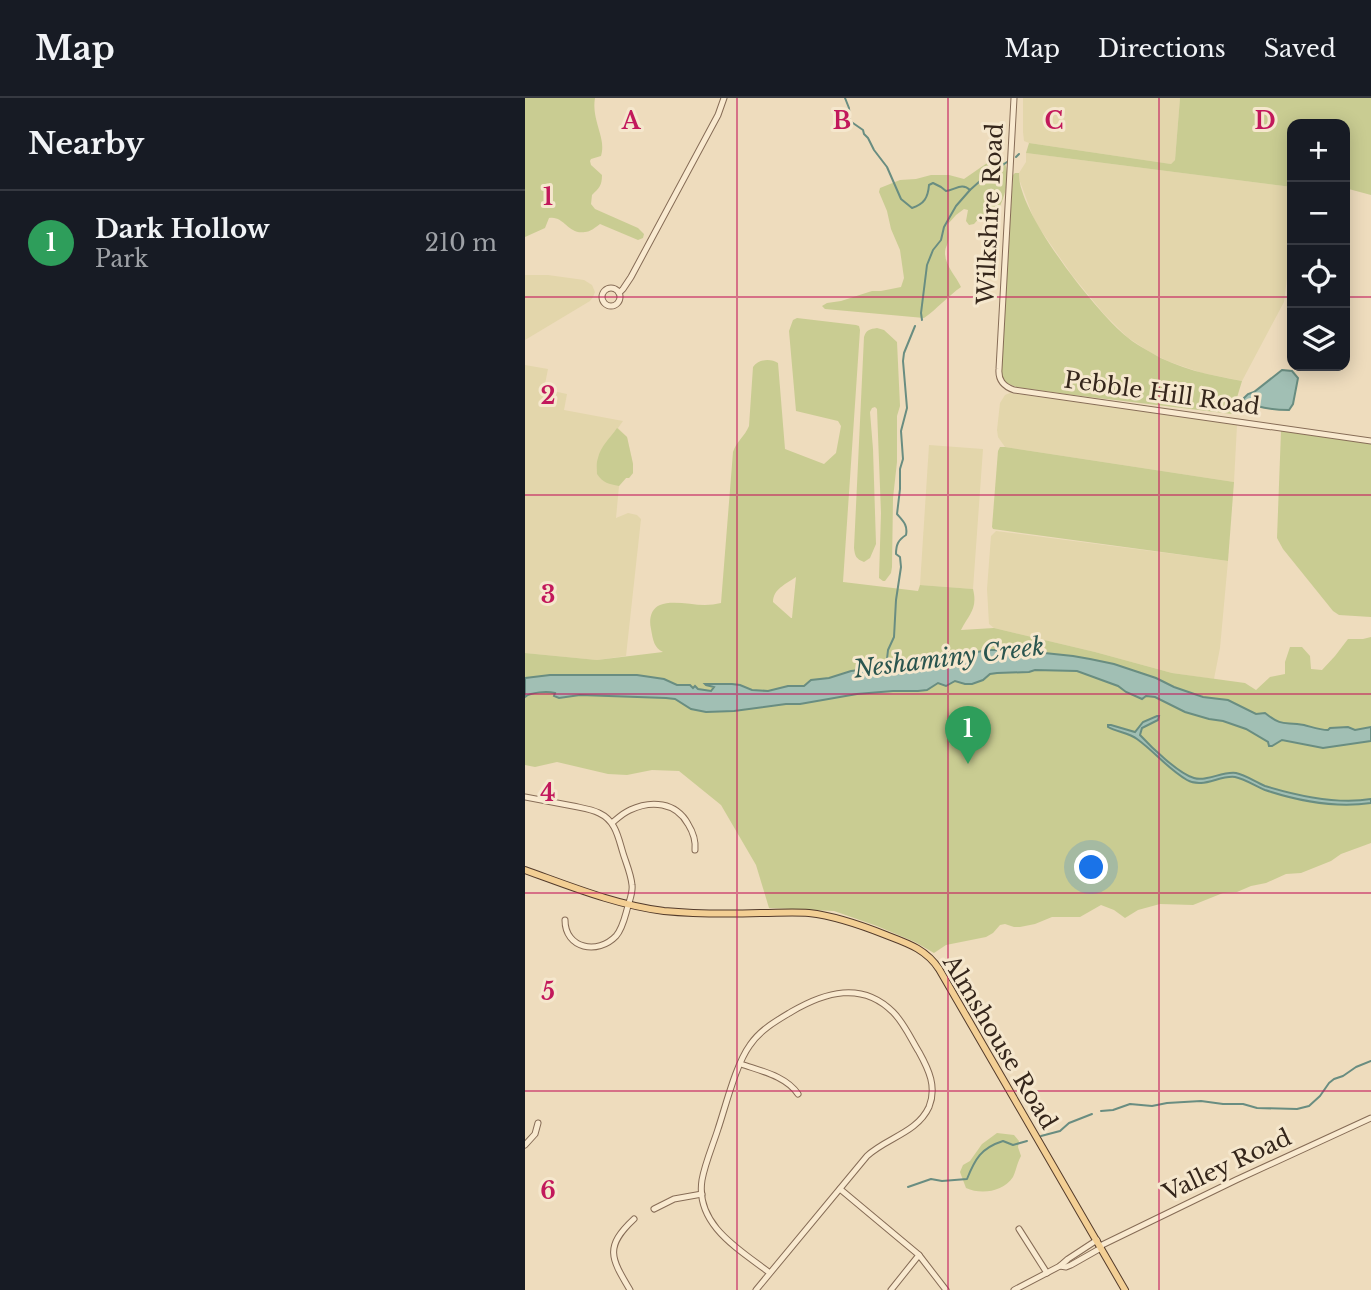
<!DOCTYPE html>
<html lang="en">
<head>
<meta charset="utf-8">
<style>
	:root { --surface:#171b24; --page:#242831; --text:#f1f3f6; --muted:#9ea1a6; --line:#363941; --accent:#c8979c }
	body { margin:0; font-family:"Libre Baskerville",serif; background:var(--page); color:var(--text) }
	.controls { position:absolute; right:21px; top:21px; display:grid; overflow:hidden; border-radius:14px; box-shadow:0 4px 18px #0003 }
	.controls button { width:63px; height:63px; display:grid; place-items:center; padding:0; border:0; border-bottom:2px solid var(--line); background:var(--surface); color:var(--text); font:35px sans-serif }
	.you { position:absolute; left:567px; top:770px; width:24px; height:24px; margin:-18px; border:5px solid #fff; border-radius:50%; background:#1a73e8; box-shadow:0 0 0 10px #1a73e833 }
	.badge { display:grid; place-items:center; width:46px; height:46px; border-radius:50%; background:var(--accent); color:#fff; font-size:23px; font-weight:700 }
	.pin { position:absolute; translate:-50% -58px; filter:drop-shadow(0 2px 4px #0008) }
	.pin::after { content:''; position:absolute; top:37px; width:24px; height:21px; background:inherit; clip-path:polygon(0 0,100% 0,50% 100%) }
	.list { margin:0; padding:0; list-style:none }
	h2 { display:flex; justify-content:space-between; align-items:center; height:91px; margin:0; padding:0 28px; font-size:30px }
	h2 small { font-size:23px; font-weight:400; color:var(--muted) }
	.list li { display:grid; grid-template-columns:46px 1fr auto; gap:21px; align-items:center; box-sizing:border-box; height:105px; padding:0 28px; border-top:2px solid var(--line) }
	.list b { display:block; font-size:26px; white-space:nowrap }
	.list p { margin:0; font-size:23px; white-space:nowrap; color:var(--muted) }
	.list em { font-size:23px; font-style:normal; color:var(--muted) }
	.icon { flex:none; width:38px; height:38px; fill:none; stroke:currentColor; stroke-width:2; stroke-linecap:round; stroke-linejoin:round }
	.map { position:relative; flex:none; width:846px; height:1192px; overflow:hidden }
	header { display:flex; align-items:center; gap:42px; box-sizing:border-box; height:98px; padding:0 35px; background:var(--surface); border-bottom:2px solid var(--line) }
	header strong { font-size:33px }
	nav { display:flex; gap:38px; margin-inline-start:auto; font-size:24px }
	main { display:flex }
	aside { flex:1; background:var(--surface) }
	.map>svg:first-child { display:block }
</style>
</head>
<body>
<header>
<strong>Map</strong>
<nav><a>Map</a><a>Directions</a><a>Saved</a></nav>
</header>
<main>
<aside>
<h2>Nearby<small></small></h2>
<ul class="list">
<li><span class="badge" style="background:#2e9e5b">1</span><div><b>Dark Hollow</b><p>Park</p></div><em>210 m</em></li>
</ul>
</aside>
<div class="map">
<svg width="846" height="1192" viewBox="0 0 846 1192">
	<rect width="100%" height="100%" fill="#eedcbd"/>
	<g fill="#e3d6ab">
		<path d="M 498,0 L 655,0 L 650,62 L 646,66 L 504,45 L 499,43 L 498,34 Z"/>
		<path d="M 501,55 L 767,89 L 767,140 L 759,204 L 717,283 L 677,275 L 645,264 L 626,255 L 602,239 L 579,216 L 547,177 L 510,124 L 494,81 L 494,75 L 501,64 Z"/>
		<path d="M 0,177 L 23,177 L 59,182 L 67,187 L 70,194 L 68,199 L 65,203 L 0,242 Z"/>
		<path d="M 0,267 L 23,271 L 19,291 L 42,296 L 39,312 L 98,323 L 93,330 L 102,339 L 108,366 L 108,375 L 104,380 L 101,380 L 94,388 L 91,420 L 103,415 L 112,417 L 116,421 L 101,558 L 72,562 L 0,555 Z"/>
		<path d="M 485,295 L 712,327 L 709,384 L 480,349 L 473,339 L 472,332 L 475,305 L 480,297 Z"/>
		<path d="M 404,347 L 458,351 L 448,491 L 395,487 Z"/>
		<path d="M 471,433 L 703,463 L 695,550 L 689,581 L 647,575 L 570,554 L 469,530 L 464,526 L 462,491 L 466,438 Z"/>
	</g>
	<g fill="#c9cc92" fill-rule="evenodd">
		<path d="M 0,0 L 70,0 C 66,22 82,41 76,58 L 66,61 L 65,63 L 66,67 L 77,77 C 77,88 74,90 67,97 L 66,106 L 70,111 L 113,130 L 119,136 L 118,140 L 113,142 L 75,126 C 71,129 65,134 60,134 C 43,137 39,117 24,120 L 20,130 L 0,139 Z"/>
		<path d="M 655,0 L 846,0 L 846,97 L 820,90 L 820,26 L 767,26 L 767,89 L 501,55 L 504,45 L 646,66 L 650,62 Z"/>
		<path d="M 470,61 L 478,62 C 487,75 480,99 473,112 L 465,114 L 456,118 L 449,126 L 444,127 L 441,123 L 443,112 L 439,111 L 431,117 L 423,126 C 423,132 424,139 423,144 C 421,151 420,149 420,156 C 421,169 431,178 436,189 C 423,198 412,211 399,220 L 300,211 L 297,208 L 302,205 L 316,203 L 347,193 L 356,193 L 376,189 L 379,180 L 375,152 L 366,131 L 362,113 L 354,94 L 355,90 L 375,82 L 391,81 L 406,77 L 424,77 L 439,81 L 465,63 Z"/>
		<path d="M 490,75 L 494,75 C 492,114 571,214 602,239 C 609,245 617,249 625,254 C 653,271 685,277 717,283 L 707,316 L 548,297 L 491,289 L 482,285 L 477,280 L 476,276 L 488,77 Z"/>
		<path d="M 272,220 L 331,227 L 334,228 L 335,232 L 318,484 L 393,493 L 395,487 L 448,491 C 453,511 444,516 436,532 L 469,530 L 570,554 L 647,575 L 720,585 L 731,592 L 745,579 L 760,576 L 760,564 L 765,549 L 777,549 L 785,558 L 786,571 L 797,572 L 810,558 L 823,541 L 838,541 L 846,539 L 846,745 L 816,756 L 806,763 L 776,775 L 761,776 L 741,785 L 726,788 L 712,794 L 698,795 L 668,807 L 635,806 L 613,812 L 600,820 L 589,812 L 576,807 L 555,819 L 527,819 L 510,826 L 495,829 L 489,829 L 480,826 L 475,827 L 468,835 L 461,839 L 421,847 L 409,855 L 390,844 L 352,828 L 309,813 L 244,810 L 231,767 L 196,707 L 154,673 L 127,672 L 102,677 L 83,676 L 32,664 L 10,669 L 0,667 L 0,555 L 72,562 L 138,554 C 129,550 128,542 126,531 C 124,523 125,511 135,507 C 147,502 166,507 180,507 C 185,507 191,506 196,505 L 208,354 C 211,344 220,338 224,328 L 228,269 C 233,261 246,260 253,265 L 260,351 L 299,366 L 311,355 L 316,328 L 313,323 L 271,313 L 264,233 L 268,222 ZM 271,479 L 267,520 L 266,520 L 248,504 C 248,491 261,486 271,479 Z"/>
		<path d="M 352,230 L 359,232 L 372,244 L 375,308 L 372,318 L 372,364 L 368,400 L 367,469 L 366,475 L 360,483 L 358,483 L 354,480 L 356,415 L 352,311 L 350,309 L 347,310 L 345,314 L 348,351 L 351,446 L 345,460 L 339,464 C 331,461 330,458 329,450 L 339,239 C 341,232 345,231 352,230 Z"/>
		<path d="M 92,330 L 102,339 L 108,366 L 108,375 L 104,380 L 101,380 L 94,388 C 84,386 78,385 72,376 C 72,369 71,366 73,360 C 75,349 86,339 92,330 Z"/>
		<path d="M 756,333 L 846,346 L 846,519 L 814,517 L 808,513 L 758,451 L 752,440 Z"/>
		<path d="M 475,349 L 480,349 L 709,384 L 703,463 L 468,431 L 467,429 L 473,353 Z"/>
		<path d="M 472,1035 L 489,1037 L 494,1043 L 493,1049 L 496,1058 C 492,1065 491,1073 488,1079 C 478,1094 456,1097 441,1090 L 435,1074 L 438,1067 L 445,1063 L 457,1046 Z"/>
	</g>
	<g fill="#a1bfb4" stroke="#698d81" stroke-width="2">
		<path d="M 757,272 L 767,273 L 773,280 L 768,306 L 764,312 C 748,312 733,310 719,303 L 719,300 L 723,296 L 729,294 Z"/>
		<path d="M 461,552 L 490,552 L 548,558 L 565,561 L 589,566 L 631,580 L 649,589 L 678,599 L 703,602 L 731,616 L 740,615 C 759,630 759,623 779,627 C 787,629 795,632 803,632 L 805,630 L 823,629 L 830,632 L 846,629 L 846,643 L 798,650 L 757,642 L 747,648 L 744,648 L 743,644 L 721,631 L 698,623 L 684,621 L 660,614 L 630,599 L 621,598 L 617,601 L 601,594 L 593,588 L 552,573 L 510,572 L 504,574 L 472,575 L 465,576 L 458,582 L 447,586 L 440,586 L 430,583 L 421,588 L 413,585 L 402,592 L 393,593 L 368,593 L 332,596 L 275,606 L 261,606 L 209,613 L 181,614 L 166,611 L 150,601 L 141,600 L 55,597 L 34,600 L 29,598 L 30,595 C 22,593 6,594 0,599 L 0,580 L 25,577 L 112,577 L 139,581 L 152,587 L 165,587 L 168,590 L 170,588 L 173,591 L 186,593 L 189,589 L 181,587 L 180,586 L 207,586 L 215,587 L 227,592 L 243,593 L 263,588 L 279,588 L 286,582 L 304,580 L 326,573 L 343,571 L 357,575 L 379,571 L 390,571 L 426,567 L 442,560 L 444,556 Z"/>
		<path d="M 632,618 L 634,618 L 633,622 L 617,630 L 615,637 C 626,649 654,676 669,680 C 682,684 697,673 711,675 C 721,677 730,684 740,688 C 773,698 812,707 846,701 L 846,705 C 811,710 773,703 740,692 C 730,688 720,681 710,679 C 694,677 678,691 662,682 C 643,671 630,654 612,641 C 604,635 592,634 583,629 L 583,627 L 586,627 L 610,634 L 618,624 Z"/>
	</g>
	<g fill="none" stroke-linecap="round" stroke-linejoin="round">
		<g stroke="#698d81" stroke-width="2">
			<path d="M 320,0 L 324,10 L 325,23 L 338,32 L 339,36 L 343,40 L 349,52 L 362,69 L 376,101 L 387,110 C 399,106 403,100 404,87 L 408,85 L 416,89 L 421,93 C 430,92 437,84 445,92"/>
			<path d="M 491,59 L 494,56"/>
			<path d="M 397,222 L 396,215 L 402,167 L 408,152 L 416,142 L 419,129 L 431,108 L 445,92 L 455,83 L 466,79 L 469,73 L 482,64"/>
			<path d="M 356,577 L 357,572 L 362,561 L 363,552 L 369,539 L 371,502 L 376,469 L 375,459 L 371,456 C 371,447 373,442 381,437 C 383,427 378,423 372,416 L 375,391 L 375,371 L 378,361 L 376,333 L 382,310 L 378,263 L 379,255 L 390,228"/>
			<path d="M 576,1013 L 588,1012 L 605,1006 L 627,1008 L 642,1005 L 676,1003 L 698,1006 L 718,1006 L 732,1010 L 772,1011 L 784,1008 L 795,998 L 804,985 L 809,981 L 818,978 L 831,969 L 846,963"/>
			<path d="M 516,1038 L 535,1033 L 544,1025 L 567,1016"/>
			<path d="M 383,1089 L 406,1081 L 417,1083 L 442,1081 C 450,1061 456,1050 478,1043 L 488,1047 L 502,1043"/>
		</g>
		<defs>
			<g id="minor">
				<path d="M 489,0 L 474,271 C 473,282 478,288 489,292 L 846,343"/>
				<circle cx="86" cy="199" r="9"/>
				<path d="M 94,195 L 98,191 L 106,179 L 193,17 L 199,0"/>
				<path d="M 0,699 C 16,702 32,705 48,708 C 57,710 66,711 74,715 C 91,723 93,739 98,755 C 101,765 106,776 107,787 C 108,794 105,801 103,808 C 100,818 98,830 91,838 C 73,857 40,851 40,822"/>
				<path d="M 87,725 C 93,720 98,715 105,712 C 126,702 151,704 163,726 C 168,734 171,742 170,752"/>
				<path d="M 216,966 C 236,973 261,978 273,996"/>
				<path d="M 0,1047 L 10,1036 L 13,1025"/>
				<path d="M 315,1091 L 394,1157 L 421,1192"/>
				<path d="M 129,1111 L 149,1101 L 177,1096"/>
				<path d="M 494,1131 L 522,1175"/>
				<path d="M 575,1148 L 711,1082 L 846,1020"/>
				<path d="M 535,1168 L 541,1169 L 546,1167 L 576,1150"/>
				<path d="M 105,1192 C 86,1160 79,1149 109,1121"/>
				<path d="M 231,1192 L 342,1058 C 361,1040 392,1035 404,1009 C 412,989 404,972 394,954 C 386,941 379,925 368,914 C 337,883 300,894 266,914 C 251,923 235,932 225,947 C 211,966 201,1007 193,1031 C 188,1047 180,1065 177,1082 C 170,1127 215,1152 245,1175"/>
				<path d="M 366,1192 L 394,1157"/>
				<path d="M 489,1192 L 535,1168 L 543,1161 L 572,1142"/>
			</g>
			<path id="major" d="M 0,772 C 45,788 91,807 139,813 C 171,816 203,816 235,815 C 251,815 268,814 284,815 C 311,818 336,827 361,837 C 382,845 401,851 414,871 L 600,1192"/>
		</defs>
		<use href="#minor" stroke="#866c56" stroke-width="7"/>
		<use href="#major" stroke="#533b2b" stroke-width="8"/>
		<use href="#minor" stroke="#f9ead0" stroke-width="5"/>
		<use href="#major" stroke="#f3cf94" stroke-width="6"/>
	</g>
	<path fill="none" stroke="#c2185b" stroke-width="2" stroke-opacity="0.55" d="M 212,0 L 212,1192M 423,0 L 423,1192M 634,0 L 634,1192M 0,199 L 767,199M 820,199 L 846,199M 0,397 L 846,397M 0,596 L 846,596M 0,795 L 846,795M 0,993 L 846,993"/>
	<g text-anchor="middle" stroke-width="6" stroke-linejoin="round" paint-order="stroke">
		<g font-size="23" fill="#35261b" stroke="#f5e7cd">
			<text transform="translate(465 116) rotate(-87)" y="8">Wilkshire Road</text>
			<text transform="translate(637 295) rotate(8)" y="8">Pebble Hill Road</text>
			<text transform="translate(475 944) rotate(59)" y="8">Almshouse Road</text>
			<text transform="translate(702 1067) rotate(-25)" y="8">Valley Road</text>
		</g>
		<g font-size="24" font-style="italic" fill="#2a554f" stroke="#f5e7cd">
			<text transform="translate(424 560) rotate(-7)" y="8">Neshaminy Creek</text>
		</g>
	</g>
	<g font-size="23" text-anchor="middle" font-weight="bold" fill="#c2185b" stroke="#f5e7cd" stroke-width="6" stroke-linejoin="round" paint-order="stroke">
		<text x="106" y="31">A</text>
		<text x="317" y="31">B</text>
		<text x="529" y="31">C</text>
		<text x="740" y="31">D</text>
		<text x="23" y="107">1</text>
		<text x="23" y="306">2</text>
		<text x="23" y="505">3</text>
		<text x="23" y="703">4</text>
		<text x="23" y="902">5</text>
		<text x="23" y="1101">6</text>
	</g>
</svg>
<div class="controls">
<button>+</button>
<button>−</button>
<button><svg class="icon" aria-label="locate" viewBox="0 0 24 24"><circle cx="12" cy="12" r="6"/><path d="M12 2v4M12 18v4M2 12h4M18 12h4"/></svg></button>
<button><svg class="icon" aria-label="layers" viewBox="0 0 24 24"><path d="M12 4l9 5-9 5-9-5zM3 14l9 5 9-5"/></svg></button>
</div>
<div class="you"></div>
<div class="pin badge" style="left:443px;top:666px;background:#2e9e5b">1</div>
</div>
</main>
</body>
</html>
